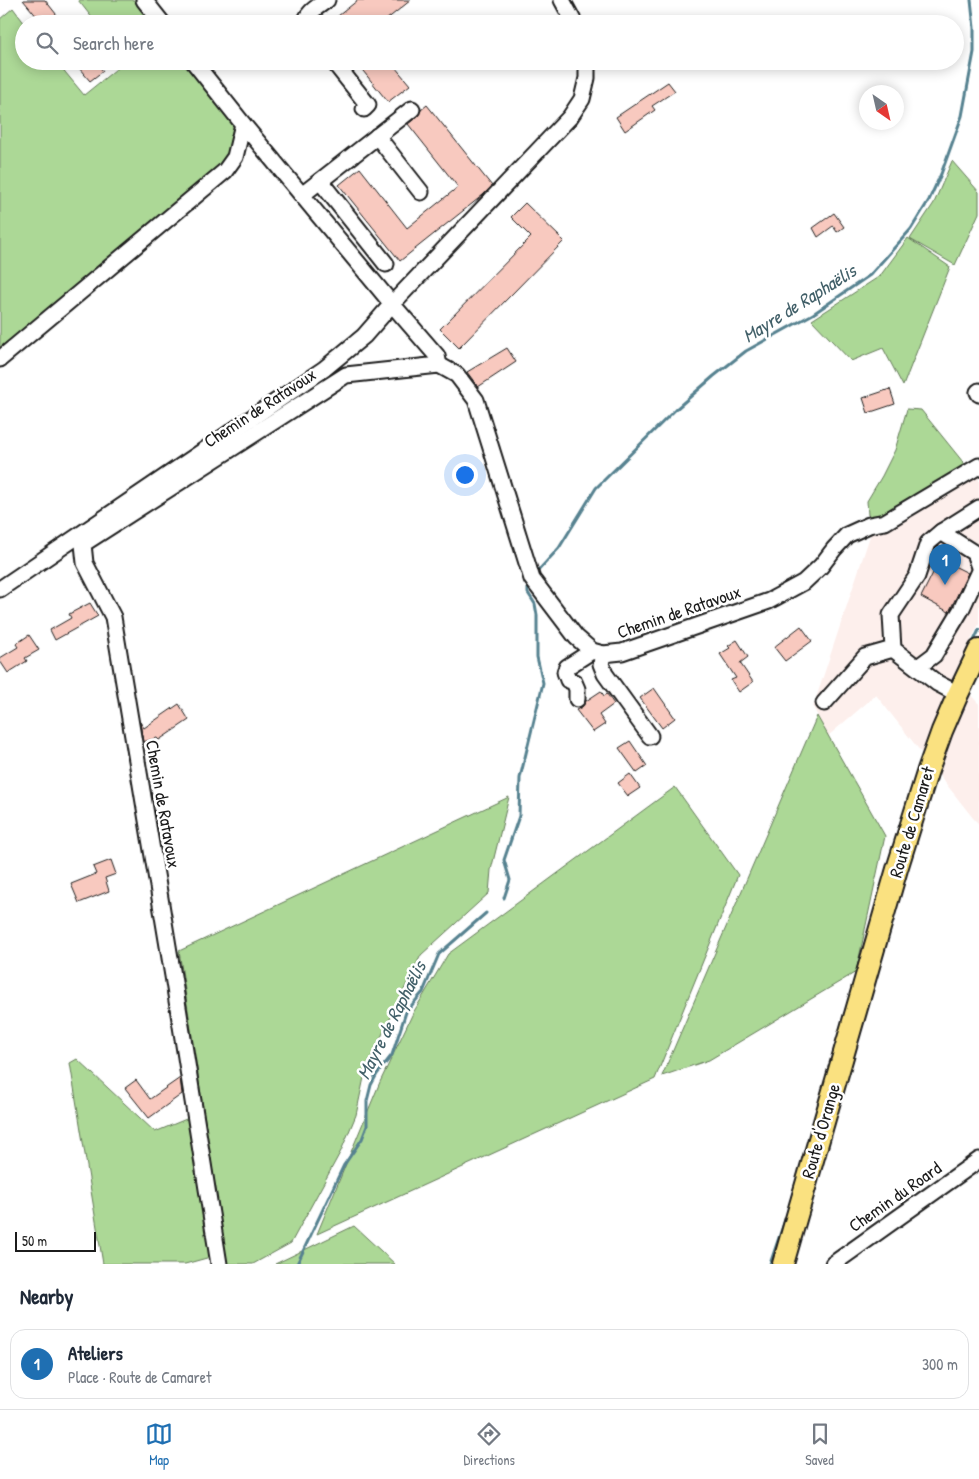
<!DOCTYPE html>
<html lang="en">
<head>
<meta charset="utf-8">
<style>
	:root { --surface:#fff; --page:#f2f2f3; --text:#1f2937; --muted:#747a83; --line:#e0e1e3; --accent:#1f6fb2 }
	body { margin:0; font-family:"Patrick Hand",sans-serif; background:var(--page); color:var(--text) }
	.compass { position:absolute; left:859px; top:85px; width:45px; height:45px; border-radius:50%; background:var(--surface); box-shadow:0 2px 12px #0003; rotate:146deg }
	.scale { position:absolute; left:15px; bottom:12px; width:81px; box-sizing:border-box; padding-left:5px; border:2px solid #1c1c1c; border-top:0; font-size:14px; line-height:18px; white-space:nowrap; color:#1c1c1c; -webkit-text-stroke:4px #fff; paint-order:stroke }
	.you { position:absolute; left:464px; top:474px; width:18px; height:18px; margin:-12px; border:4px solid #fff; border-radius:50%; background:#1a73e8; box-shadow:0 0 0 8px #1a73e833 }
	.badge { display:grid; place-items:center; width:32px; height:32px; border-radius:50%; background:var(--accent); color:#fff; font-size:16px; font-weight:700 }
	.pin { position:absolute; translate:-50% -41px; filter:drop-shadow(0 1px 2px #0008) }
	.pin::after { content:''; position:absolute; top:26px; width:18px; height:15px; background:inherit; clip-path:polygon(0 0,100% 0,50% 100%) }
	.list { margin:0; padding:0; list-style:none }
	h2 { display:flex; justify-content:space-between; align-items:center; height:65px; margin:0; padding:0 20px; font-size:21px }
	h2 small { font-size:16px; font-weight:400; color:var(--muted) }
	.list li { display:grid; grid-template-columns:32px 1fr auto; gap:15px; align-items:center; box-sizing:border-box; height:70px; margin:0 10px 10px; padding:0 10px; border:1px solid var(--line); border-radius:15px }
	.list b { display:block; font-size:19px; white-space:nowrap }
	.list p { margin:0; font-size:16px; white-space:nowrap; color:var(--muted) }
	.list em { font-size:16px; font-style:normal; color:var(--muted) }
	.icon { flex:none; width:28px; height:28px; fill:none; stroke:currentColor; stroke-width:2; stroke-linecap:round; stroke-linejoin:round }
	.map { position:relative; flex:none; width:979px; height:1264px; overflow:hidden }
	.search { position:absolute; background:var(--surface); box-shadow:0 2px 12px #0003; left:15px; right:15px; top:15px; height:55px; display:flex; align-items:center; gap:12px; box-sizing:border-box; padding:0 18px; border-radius:28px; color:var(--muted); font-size:19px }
	.sheet { height:145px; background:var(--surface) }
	nav { display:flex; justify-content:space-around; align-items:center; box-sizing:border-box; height:70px; border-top:1px solid var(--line); background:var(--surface); font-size:14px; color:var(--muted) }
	nav a { display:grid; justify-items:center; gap:2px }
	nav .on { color:var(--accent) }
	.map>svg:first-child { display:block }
</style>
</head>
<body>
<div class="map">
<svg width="979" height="1264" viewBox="0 0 979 1264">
	<rect width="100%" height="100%" fill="#fff"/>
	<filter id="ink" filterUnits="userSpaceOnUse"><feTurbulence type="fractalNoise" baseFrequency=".02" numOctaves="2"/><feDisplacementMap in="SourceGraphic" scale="10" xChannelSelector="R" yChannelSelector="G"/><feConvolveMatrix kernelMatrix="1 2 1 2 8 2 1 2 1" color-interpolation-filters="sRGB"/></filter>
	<g filter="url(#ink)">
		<path fill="#fdefec" d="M 979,471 L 979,624 L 953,676 L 979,704 L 979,824 L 973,818 L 876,695 L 828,736 L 813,707 L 871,533 L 887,528 Z"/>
		<g fill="#acd896" stroke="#647a59">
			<path d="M 78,0 L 137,0 L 156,24 L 97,24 Z"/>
			<path d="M 13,8 L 25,24 L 24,24 L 24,61 L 56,61 L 84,95 L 126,61 L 187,61 L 235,122 L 235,140 L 229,160 L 0,353 L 0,19 Z"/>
			<path d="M 952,161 L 979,192 L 979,213 L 955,265 L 910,239 L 934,203 Z"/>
			<path d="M 908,238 L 950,267 L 903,386 L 883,348 L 851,361 L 812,320 L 880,276 Z"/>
			<path d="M 907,409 L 921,410 L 967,467 L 879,519 L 868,515 L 867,501 L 882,476 L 895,450 Z"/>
			<path d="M 817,716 L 885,836 L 856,972 L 709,1060 L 662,1076 Z"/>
			<path d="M 675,787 L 738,875 L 655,1079 L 317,1234 L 380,1082 L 413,1013 L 448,954 Z"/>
			<path d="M 509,797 L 491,870 L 489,893 L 421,955 L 366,1068 L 356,1115 L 341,1151 L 291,1243 L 253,1264 L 227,1264 L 179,951 Z"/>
			<path d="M 77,1059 L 155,1132 L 191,1117 L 214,1256 L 185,1264 L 103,1264 L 70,1063 Z"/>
			<path d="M 354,1226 L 395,1264 L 275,1264 Z"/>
		</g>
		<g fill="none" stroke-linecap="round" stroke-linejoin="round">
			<g stroke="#568290" stroke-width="3">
				<path d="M 536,573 L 559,548 L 596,488 L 675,410 L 714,376 L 746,351 L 813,314 L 870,275 L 911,229 L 929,200 L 941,174 L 962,116 L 974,52 L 974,28 L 971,0"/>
				<path d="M 972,645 L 979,630"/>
				<path d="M 504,898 L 510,880 L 504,860 L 519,816 L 520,778 L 543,683 L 537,657 L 537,615 L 535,604 L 528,593 L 528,583"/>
				<path d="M 842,1024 L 849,1000"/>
				<path d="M 297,1264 L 344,1165 L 362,1139 L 367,1126 L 367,1101 L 371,1085 L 377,1074 L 392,1055 L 406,1012 L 423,992 L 439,954 L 486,913"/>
				<path d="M 770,1264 L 786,1217"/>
			</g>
		</g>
		<g fill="#f8c9bf" stroke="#1c1c1c">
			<path d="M 23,0 L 45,0 L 64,24 L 43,24 Z"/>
			<path d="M 358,0 L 411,0 L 381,24 L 328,24 Z"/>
			<path d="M 73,61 L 95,61 L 103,71 L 90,81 Z"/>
			<path d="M 355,61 L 390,61 L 410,85 L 388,102 Z"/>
			<path d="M 668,82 L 675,91 L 652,106 L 655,110 L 625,131 L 616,117 Z"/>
			<path d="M 427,105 L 492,186 L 483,195 L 400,261 L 339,185 L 360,168 L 407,228 L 458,187 L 408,124 L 418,116 L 421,110 Z"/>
			<path d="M 525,203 L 564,241 L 459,348 L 440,329 L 531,237 L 511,217 Z"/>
			<path d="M 834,213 L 844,227 L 837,232 L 833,226 L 818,237 L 813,228 Z"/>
			<path d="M 507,348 L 516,362 L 478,387 L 467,372 Z"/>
			<path d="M 890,389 L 895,404 L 868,413 L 863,398 Z"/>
			<path d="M 940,559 L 968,573 L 949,612 L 921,597 Z"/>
			<path d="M 90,603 L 98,616 L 55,640 L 50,630 L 71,618 L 69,614 Z"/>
			<path d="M 801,626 L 812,641 L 785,661 L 774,647 Z"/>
			<path d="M 29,635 L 39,650 L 25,658 L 27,661 L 8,673 L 0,661 L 0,658 L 18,647 L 16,644 Z"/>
			<path d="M 737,640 L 748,657 L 740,663 L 753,682 L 739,692 L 731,680 L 736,678 L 720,654 L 730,648 L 728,646 Z"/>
			<path d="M 654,688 L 675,718 L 662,728 L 640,698 Z"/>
			<path d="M 601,691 L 604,696 L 607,694 L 614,704 L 599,715 L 605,724 L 593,732 L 576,710 L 582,707 L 586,701 Z"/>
			<path d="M 179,704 L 189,720 L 159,740 L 157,738 L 143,742 L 140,722 L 144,728 Z"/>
			<path d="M 630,741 L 647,766 L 637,773 L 619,748 Z"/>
			<path d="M 630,774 L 640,788 L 628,796 L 618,783 Z"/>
			<path d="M 111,860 L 116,874 L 105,878 L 109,891 L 79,903 L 71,884 L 96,874 L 93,867 Z"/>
			<path d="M 180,1078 L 182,1094 L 149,1118 L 125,1088 L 136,1080 L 150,1099 Z"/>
		</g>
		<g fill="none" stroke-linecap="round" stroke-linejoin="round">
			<defs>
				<g id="minor">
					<path d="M 144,0 L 163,24"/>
					<path d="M 562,0 L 575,24"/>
					<path d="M 306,24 C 305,13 319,6 327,0"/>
					<path d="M 333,61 L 368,105 L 364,109"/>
					<path d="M 377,136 L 421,192"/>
					<path d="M 320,181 L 386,264"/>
					<path d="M 302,195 L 412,109"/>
					<path d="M 0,359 L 225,171 L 235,157 L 243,124 L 193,61"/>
					<path d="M 439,365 L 437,356 L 392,304 L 570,117 L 582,99 L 587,78 L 587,61"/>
					<path d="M 979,391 L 978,392 L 979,394"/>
					<path d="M 941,532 L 979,508"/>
					<path d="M 0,589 L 324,369 L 364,336 L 392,304 L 243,124"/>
					<path d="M 603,654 L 601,664 L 605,674 L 650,736"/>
					<path d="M 918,667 L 934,655 L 961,610 L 979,571"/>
					<path d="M 958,694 L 937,683 L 893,649 L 891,615 L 917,576 L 928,543 L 941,532 L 974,553 L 979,567"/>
					<path d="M 577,699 L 577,689 L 574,682 L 568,680 L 565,672 L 567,667 L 592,651"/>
					<path d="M 824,703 L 865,657 L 893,649"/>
					<path d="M 219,1264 L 173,976 L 113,617 L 85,563 L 83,544 L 346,375 L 439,365 L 457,375 L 476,400 L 532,579 L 576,637 L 592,651 L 603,654 L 622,652 L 769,601 L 804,582 L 821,566 L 834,549 L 847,535 L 869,525 L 885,522 L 979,466"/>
					<path d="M 833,1264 L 979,1160"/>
				</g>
				<path id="major" d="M 783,1264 L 897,869 L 928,770 L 942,731 L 958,694 L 979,650"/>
			</defs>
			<use href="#minor" stroke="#1c1c1c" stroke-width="19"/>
			<use href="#major" stroke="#1c1c1c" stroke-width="24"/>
			<use href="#minor" stroke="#fff" stroke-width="15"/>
			<use href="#major" stroke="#fae180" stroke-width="20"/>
		</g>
	</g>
	<g text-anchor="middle" stroke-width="5" stroke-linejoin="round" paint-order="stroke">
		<g font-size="18" fill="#1c1c1c" stroke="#fff">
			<text transform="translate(260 408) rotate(-33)" y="6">Chemin de Ratavoux</text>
			<text transform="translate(679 612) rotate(-19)" y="6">Chemin de Ratavoux</text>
			<text transform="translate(163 804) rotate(80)" y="6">Chemin de Ratavoux</text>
			<text transform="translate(912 822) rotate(-73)" y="6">Route de Camaret</text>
			<text transform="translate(821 1131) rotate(-74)" y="6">Route d'Orange</text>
			<text transform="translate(895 1197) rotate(-35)" y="6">Chemin du Roard</text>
		</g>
		<g font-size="19" font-style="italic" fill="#426069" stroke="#fff">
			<text transform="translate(799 303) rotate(-32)" y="7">Mayre de Raphaëlis</text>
			<text transform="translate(391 1020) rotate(-63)" y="7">Mayre de Raphaëlis</text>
		</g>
	</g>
</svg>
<svg class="compass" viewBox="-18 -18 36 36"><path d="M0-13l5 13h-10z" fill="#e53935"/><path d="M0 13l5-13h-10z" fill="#747a83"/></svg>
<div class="scale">50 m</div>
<div class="you"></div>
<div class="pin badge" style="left:945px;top:585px">1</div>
<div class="search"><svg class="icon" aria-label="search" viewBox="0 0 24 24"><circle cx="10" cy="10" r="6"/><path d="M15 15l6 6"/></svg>Search here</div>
</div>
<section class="sheet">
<h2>Nearby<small></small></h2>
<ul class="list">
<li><span class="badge">1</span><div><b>Ateliers</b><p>Place · Route de Camaret</p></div><em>300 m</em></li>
</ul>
</section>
<nav>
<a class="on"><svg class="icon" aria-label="map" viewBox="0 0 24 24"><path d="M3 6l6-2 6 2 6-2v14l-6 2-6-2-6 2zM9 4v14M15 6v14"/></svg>Map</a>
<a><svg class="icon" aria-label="directions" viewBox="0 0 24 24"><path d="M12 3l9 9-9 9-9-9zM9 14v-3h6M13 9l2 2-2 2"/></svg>Directions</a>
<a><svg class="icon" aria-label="saved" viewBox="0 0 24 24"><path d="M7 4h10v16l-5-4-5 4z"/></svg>Saved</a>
</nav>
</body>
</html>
